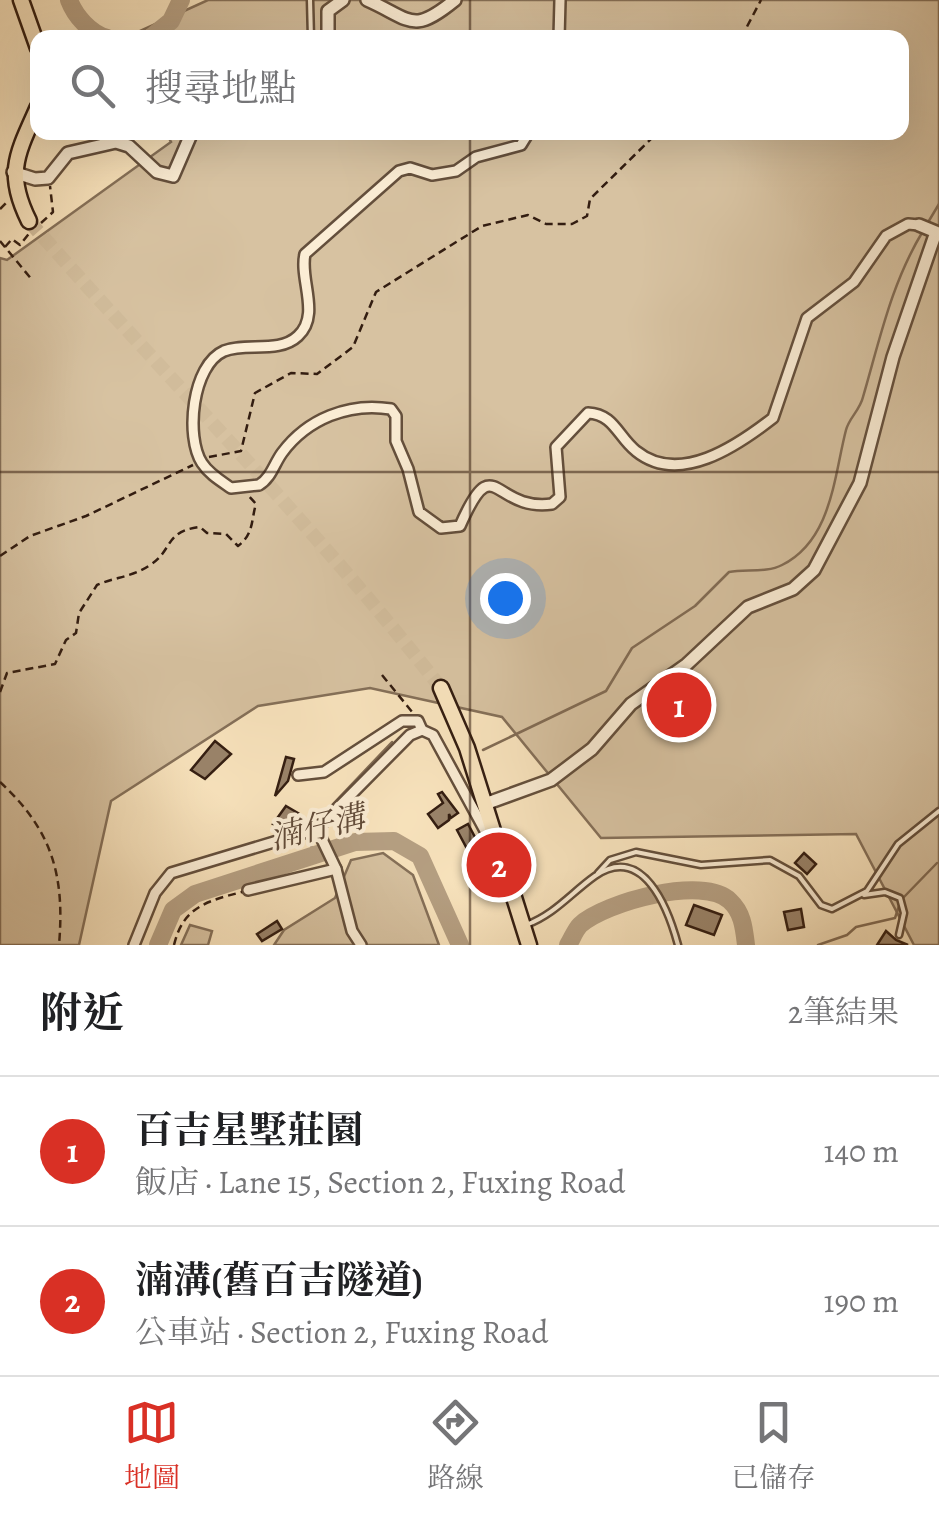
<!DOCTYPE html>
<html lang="zh-TW">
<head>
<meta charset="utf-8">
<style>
	:root { --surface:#fff; --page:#f6f6f6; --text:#202124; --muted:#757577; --line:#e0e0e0; --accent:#d93025 }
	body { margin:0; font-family:Alegreya,"Noto Serif TC",serif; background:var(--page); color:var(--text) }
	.you { position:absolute; left:505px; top:598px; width:35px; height:35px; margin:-25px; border:8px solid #fff; border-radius:50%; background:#1a73e8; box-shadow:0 0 0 15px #1a73e833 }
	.badge { display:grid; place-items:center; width:65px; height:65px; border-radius:50%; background:var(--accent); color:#fff; font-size:32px; font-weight:700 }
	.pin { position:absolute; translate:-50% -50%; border:5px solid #fff; box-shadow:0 2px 10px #0006 }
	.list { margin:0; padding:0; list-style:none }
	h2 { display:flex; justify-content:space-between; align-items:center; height:130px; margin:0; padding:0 40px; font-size:42px }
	h2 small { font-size:32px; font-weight:400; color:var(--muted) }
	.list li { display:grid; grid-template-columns:65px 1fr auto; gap:30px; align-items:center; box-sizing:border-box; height:150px; padding:0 40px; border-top:2px solid var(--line) }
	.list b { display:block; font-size:38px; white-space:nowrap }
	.list p { margin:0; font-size:32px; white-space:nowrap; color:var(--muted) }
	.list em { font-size:32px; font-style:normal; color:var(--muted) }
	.icon { flex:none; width:55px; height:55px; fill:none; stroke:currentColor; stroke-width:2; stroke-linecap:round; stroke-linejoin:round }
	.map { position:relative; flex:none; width:939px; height:945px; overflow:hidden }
	.search { position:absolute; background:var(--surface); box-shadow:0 10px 40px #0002; left:30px; right:30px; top:30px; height:110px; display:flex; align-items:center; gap:25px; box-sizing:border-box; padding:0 35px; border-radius:20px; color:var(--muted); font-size:38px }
	.sheet { height:430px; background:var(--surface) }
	nav { display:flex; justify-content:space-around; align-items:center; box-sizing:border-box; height:140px; border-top:2px solid var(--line); background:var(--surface); font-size:28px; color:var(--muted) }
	nav a { display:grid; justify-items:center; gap:5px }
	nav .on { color:var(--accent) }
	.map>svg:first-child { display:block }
</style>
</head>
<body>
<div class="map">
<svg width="939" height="945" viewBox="0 0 939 945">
	<rect width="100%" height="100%" fill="#f9e4be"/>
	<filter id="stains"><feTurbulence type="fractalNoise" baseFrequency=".002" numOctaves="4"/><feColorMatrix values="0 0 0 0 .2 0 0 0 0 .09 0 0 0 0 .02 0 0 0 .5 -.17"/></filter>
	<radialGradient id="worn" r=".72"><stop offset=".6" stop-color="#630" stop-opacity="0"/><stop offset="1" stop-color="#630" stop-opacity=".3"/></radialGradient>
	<g fill="#d7c2a1" stroke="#857059" stroke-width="2.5">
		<path d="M 208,0 L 939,0 L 939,945 L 914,945 L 856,834 L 601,838 L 502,717 L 370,688 L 258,706 L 111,801 L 79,945 L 0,945 L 0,258 L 7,260 L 171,142 L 166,133 L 902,132 L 902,38 L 127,37 Z"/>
		<path d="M 383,853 L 413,875 L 439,945 L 274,945 L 284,930 L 335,898 L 351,860 Z"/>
		<path d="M 190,925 L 212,931 L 208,945 L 181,945 Z"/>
	</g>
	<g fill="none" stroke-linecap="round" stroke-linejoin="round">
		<g stroke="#826c55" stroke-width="2.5">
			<path d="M 927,224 L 939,204"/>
			<path d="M 483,750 L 606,691 L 632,648 L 695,606 L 729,572 C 746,569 767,573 782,565 C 832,540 834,476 846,430 C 849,418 860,410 863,397 C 880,339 891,284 923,231"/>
			<path d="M 315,823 L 392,742"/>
			<path d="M 311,846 L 314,853"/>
			<path d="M 903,898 L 937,863"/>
			<path d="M 818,945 L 847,935 L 856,927 L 895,918 L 899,906"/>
		</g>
		<g stroke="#b6a083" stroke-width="18">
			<path d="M 69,0 C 75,16 90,33 107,38"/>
			<path d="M 150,38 L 171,21 L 181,0"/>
			<path d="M 158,945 L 173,910 L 195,894 L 355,842 L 394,841 L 420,856 L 460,945"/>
			<path d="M 568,945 C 572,939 575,930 580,925 C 605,902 704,875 730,901 C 743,913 744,929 746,945"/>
		</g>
	</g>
	<g fill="#9a846b" stroke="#331d11" stroke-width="2.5">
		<path d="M 680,685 L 699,702 L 678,728 L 659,708 Z"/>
		<path d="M 215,741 L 231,754 L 205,779 L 191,770 Z"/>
		<path d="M 286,757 L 294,759 L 288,781 L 275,796 Z"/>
		<path d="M 442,792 L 458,813 L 451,818 L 449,814 L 449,820 L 438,828 L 428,814 L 443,803 L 438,794 Z"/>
		<path d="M 286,806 L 298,813 L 285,830 L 273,824 Z"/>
		<path d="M 468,824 L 484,854 L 473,860 L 457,830 Z"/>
		<path d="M 804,853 L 816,864 L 807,874 L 795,863 Z"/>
		<path d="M 694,905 L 722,915 L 714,935 L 686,925 Z"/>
		<path d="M 801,909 L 804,927 L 788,930 L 784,912 Z"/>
		<path d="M 277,921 L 282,929 L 262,941 L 257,934 Z"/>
		<path d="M 886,931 L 896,940 L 908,945 L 877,945 Z"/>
	</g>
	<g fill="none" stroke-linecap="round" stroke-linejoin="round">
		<path stroke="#d1bc9b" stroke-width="14" stroke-dasharray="14 7" stroke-linecap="butt" d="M 29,221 C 166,377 313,524 441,688"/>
		<defs>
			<g id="service">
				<path d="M 310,0 L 311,38"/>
				<path d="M 598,873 L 610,860 L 636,852 L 701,865 L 770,860 L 799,876 L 821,905 L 832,909 L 867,891 L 898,844 L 939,811"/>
				<path d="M 864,895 L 885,892 L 900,898 L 904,913 L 899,935"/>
				<path d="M 526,925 C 555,914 571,893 595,876 C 643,843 668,908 678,945"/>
			</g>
			<g id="minor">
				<path d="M 559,38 L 560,0"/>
				<path d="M 529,132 L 521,145 L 476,157 L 456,171 L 432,175 L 410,168 L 399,171 L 305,254 C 299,279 321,315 298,336 C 279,354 246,342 224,351 C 192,365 185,437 202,463 C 209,474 221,481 231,488 L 259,485 C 271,478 274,464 282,453 C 307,419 349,402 391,409 L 396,416 L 396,441 L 408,469 L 419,512 L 441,528 L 460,526 C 495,446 492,512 552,504 L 560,497 L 556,447 L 588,413 C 614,414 618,437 636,451 C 679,486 737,446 773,418 L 807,318 L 854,282 L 886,236 L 908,224 L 919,225"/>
				<path d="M 298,775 L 324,772 L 402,721 L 418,721 L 422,730"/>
				<path d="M 317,829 L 336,869 L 352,931 L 361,945"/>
				<path d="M 248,890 L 336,869"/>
				<path d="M 134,945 L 155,893 L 171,873 L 317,829 L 410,735 L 422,730 L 433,735 L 495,849"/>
			</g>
			<g id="tertiary">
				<path d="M 367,0 C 412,20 412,35 455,0"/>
				<path d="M 328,38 L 328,11 L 343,0"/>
				<path d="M 13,172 L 35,179 L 48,178 L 68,153 L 116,142 L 129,146 L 157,172 L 173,176 L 192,132"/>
				<path d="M 485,804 L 551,780 L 592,749 L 631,704 L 686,665 L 748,607 L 793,589 L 814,570 L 860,483 L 893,357 L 936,232 L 919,225"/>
			</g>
			<g id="primary">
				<path d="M 21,0 L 38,48"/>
				<path d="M 29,221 C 5,173 17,154 38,107"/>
				<path d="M 441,688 L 467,748 L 529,945"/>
			</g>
		</defs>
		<use href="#service" stroke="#644f3c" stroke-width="9"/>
		<use href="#minor" stroke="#644f3c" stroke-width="14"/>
		<use href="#tertiary" stroke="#644f3c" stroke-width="16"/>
		<use href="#primary" stroke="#331d11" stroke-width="19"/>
		<g stroke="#331d11" stroke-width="2.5" stroke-dasharray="8 5" stroke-linecap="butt">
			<path d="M 741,38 L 761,0"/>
			<path d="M 0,209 L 7,202"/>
			<path d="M 41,223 L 53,212 L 50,186"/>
			<path d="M 0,241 L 33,281"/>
			<path d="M 5,247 L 12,239 L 20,245 L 31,231"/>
			<path d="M 209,457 L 241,451 L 255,393 L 291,373 L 317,374 L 353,347 L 376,292 L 482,226 L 528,215 L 546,224 L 572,224 L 587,216 L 590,199 L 658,132"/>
			<path d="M 0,556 L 30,536 L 86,516 L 193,465"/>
			<path d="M 382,675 L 413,713"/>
			<path d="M 0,692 L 7,673 L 55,664 L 66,640 L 76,633 L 79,613 L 97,585 C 115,577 133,577 150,565 C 173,551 164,531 200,527 L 207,533 L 226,534 L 238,546 C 254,534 251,520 256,504 L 248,495"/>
			<path d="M 0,782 C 52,830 65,875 59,945"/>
			<path d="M 174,945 C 183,907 207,901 242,892"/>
		</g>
		<use href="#service" stroke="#fbedd5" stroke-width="4"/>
		<use href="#minor" stroke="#fbedd5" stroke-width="9"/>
		<use href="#tertiary" stroke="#fbedd5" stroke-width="11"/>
		<use href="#primary" stroke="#f9e4be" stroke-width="14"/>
	</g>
	<path fill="none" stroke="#331d11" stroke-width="2.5" stroke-opacity="0.55" d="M 470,0 L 470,38M 470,132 L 470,945M 0,472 L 939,472"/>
	<g text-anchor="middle" stroke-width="8" stroke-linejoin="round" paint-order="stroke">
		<g font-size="32" font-style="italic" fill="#614b39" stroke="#fbedd5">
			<text transform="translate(317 827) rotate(-14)" y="11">湳仔溝</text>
		</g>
	</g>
	<rect width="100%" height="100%" filter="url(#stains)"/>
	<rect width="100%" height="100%" fill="url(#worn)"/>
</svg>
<div class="you"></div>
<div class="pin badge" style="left:679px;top:705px">1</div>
<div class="pin badge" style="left:499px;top:865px">2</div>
<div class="search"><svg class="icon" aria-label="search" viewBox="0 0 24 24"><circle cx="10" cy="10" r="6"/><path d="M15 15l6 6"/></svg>搜尋地點</div>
</div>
<section class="sheet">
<h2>附近<small>2筆結果</small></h2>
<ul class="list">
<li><span class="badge">1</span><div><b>百吉星墅莊園</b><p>飯店 · Lane 15, Section 2, Fuxing Road</p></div><em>140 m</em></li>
<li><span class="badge">2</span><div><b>湳溝(舊百吉隧道)</b><p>公車站 · Section 2, Fuxing Road</p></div><em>190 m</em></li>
</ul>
</section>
<nav>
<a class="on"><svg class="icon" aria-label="map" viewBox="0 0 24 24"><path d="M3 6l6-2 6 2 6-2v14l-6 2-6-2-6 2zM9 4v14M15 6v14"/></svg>地圖</a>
<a><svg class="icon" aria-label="directions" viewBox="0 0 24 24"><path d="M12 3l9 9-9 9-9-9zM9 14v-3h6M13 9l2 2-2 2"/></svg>路線</a>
<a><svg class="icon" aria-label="saved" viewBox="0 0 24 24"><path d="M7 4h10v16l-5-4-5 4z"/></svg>已儲存</a>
</nav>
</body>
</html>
